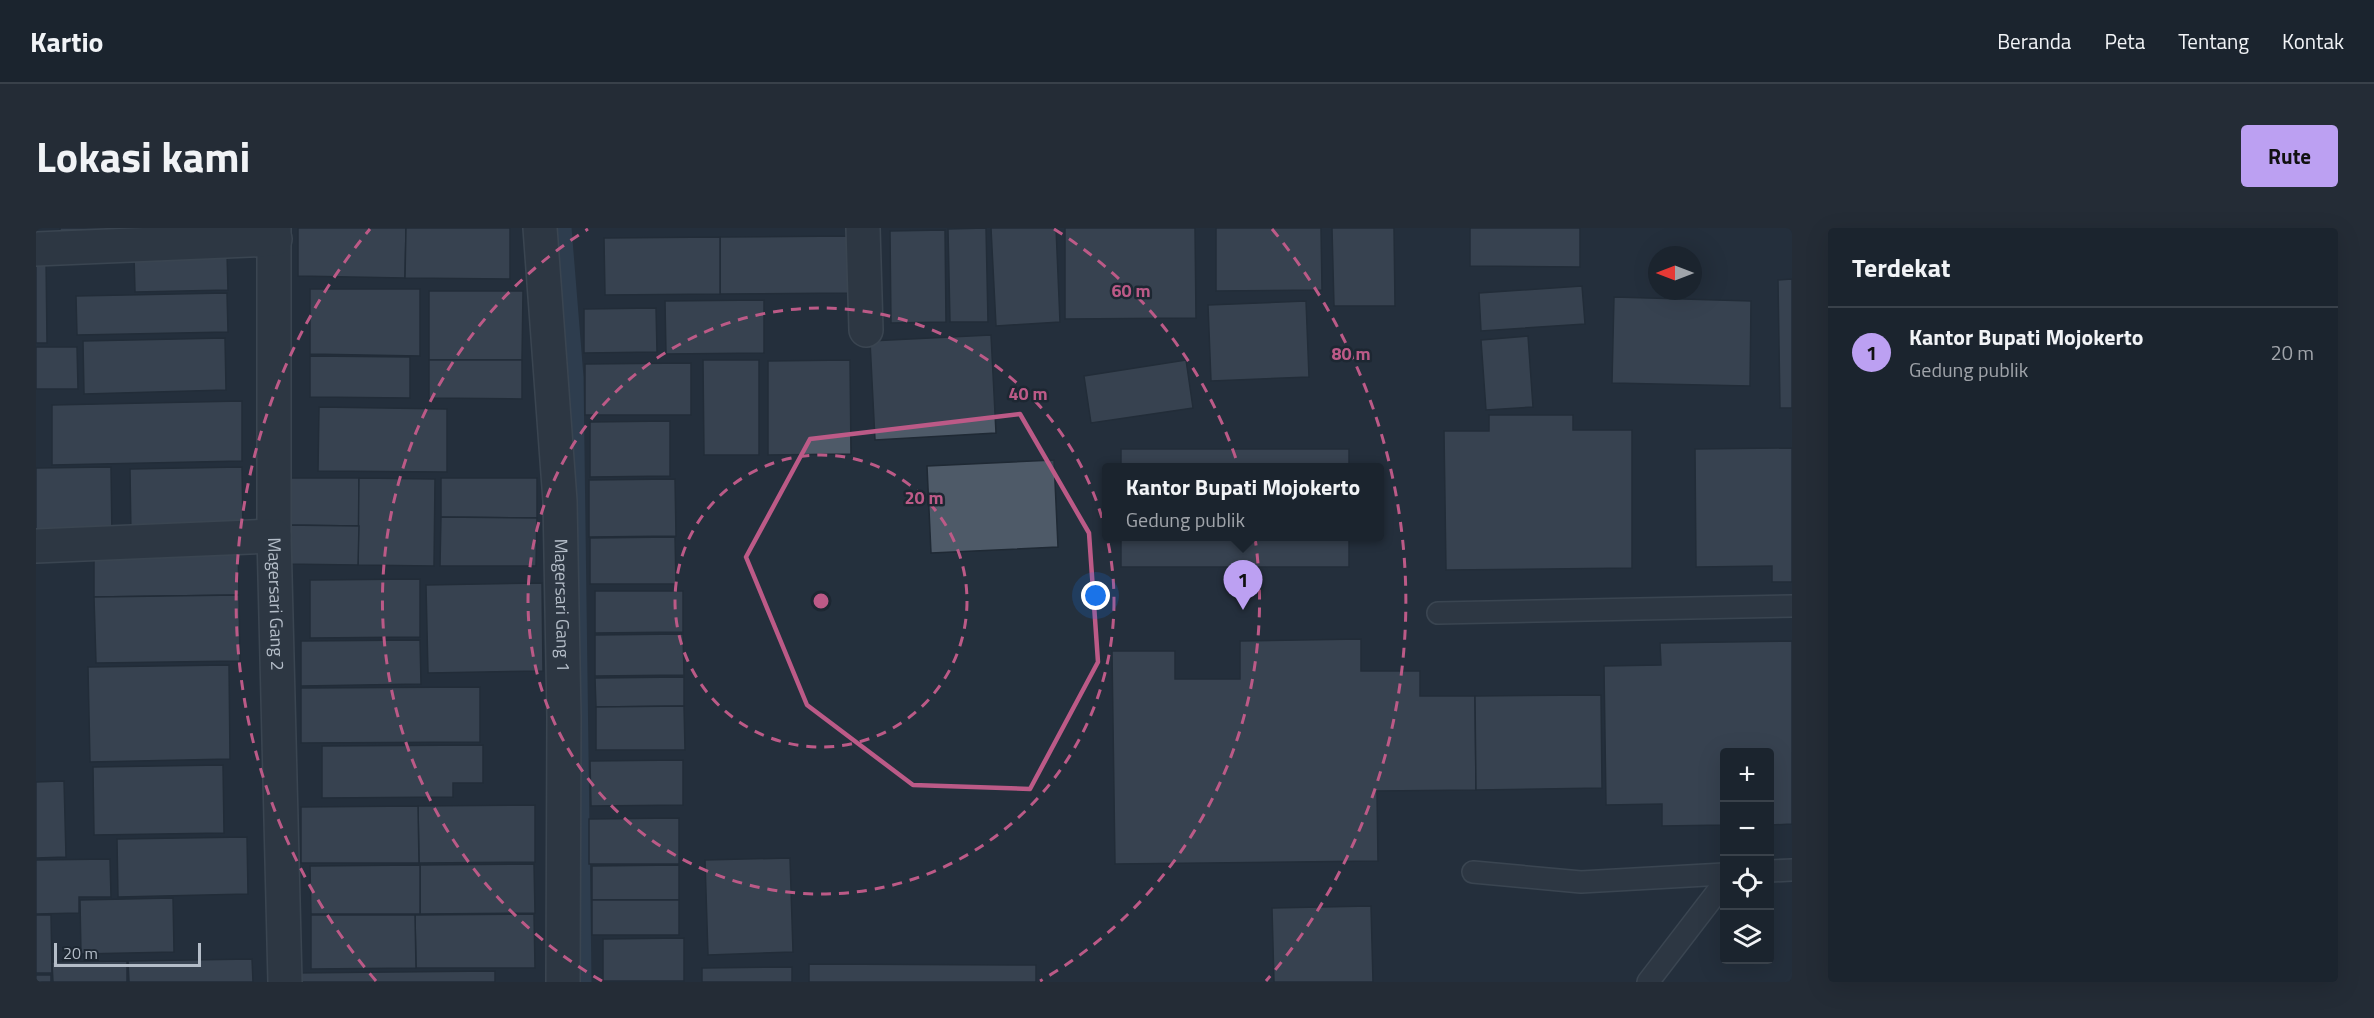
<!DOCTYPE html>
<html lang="id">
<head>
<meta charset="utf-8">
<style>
	:root { --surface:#1b242e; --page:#242c36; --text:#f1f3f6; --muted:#a0a4aa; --line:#39414a; --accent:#bca0f2 }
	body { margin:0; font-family:"Titillium Web",sans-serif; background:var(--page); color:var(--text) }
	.controls { position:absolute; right:18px; bottom:18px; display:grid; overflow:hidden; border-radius:6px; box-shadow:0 6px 24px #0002 }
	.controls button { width:54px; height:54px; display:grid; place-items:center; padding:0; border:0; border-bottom:2px solid var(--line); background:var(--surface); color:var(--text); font:30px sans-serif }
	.compass { position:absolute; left:1612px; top:18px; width:54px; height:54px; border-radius:50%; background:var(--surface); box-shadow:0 6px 24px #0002; rotate:270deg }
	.scale { position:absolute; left:18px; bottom:15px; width:147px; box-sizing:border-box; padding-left:6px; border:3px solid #b4bdc8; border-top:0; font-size:16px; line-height:21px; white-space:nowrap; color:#b4bdc8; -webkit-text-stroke:4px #1d2732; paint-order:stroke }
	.you { position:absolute; left:1060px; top:368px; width:21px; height:21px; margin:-15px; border:4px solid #fff; border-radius:50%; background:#1a73e8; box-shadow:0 0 0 9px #1a73e833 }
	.badge { display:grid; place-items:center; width:39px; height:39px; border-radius:50%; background:var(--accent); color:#111; font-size:20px; font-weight:700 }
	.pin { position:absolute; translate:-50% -50px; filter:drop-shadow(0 2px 3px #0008) }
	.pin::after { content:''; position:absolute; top:32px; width:21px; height:18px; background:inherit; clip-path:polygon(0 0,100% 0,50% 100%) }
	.popup { position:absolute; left:1066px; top:235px; width:282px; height:78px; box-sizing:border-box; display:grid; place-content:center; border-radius:6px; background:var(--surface); filter:drop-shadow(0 2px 4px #0005); font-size:20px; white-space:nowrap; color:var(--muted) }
	.popup b { font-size:22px; color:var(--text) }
	.popup::after { content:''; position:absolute; left:50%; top:100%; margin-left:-12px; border:12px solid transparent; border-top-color:var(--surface) }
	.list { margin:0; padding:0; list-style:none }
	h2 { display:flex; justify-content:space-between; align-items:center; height:78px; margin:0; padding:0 24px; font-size:26px }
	h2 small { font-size:20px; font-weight:400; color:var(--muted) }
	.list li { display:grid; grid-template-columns:39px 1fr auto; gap:18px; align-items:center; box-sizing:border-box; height:90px; padding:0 24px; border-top:2px solid var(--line) }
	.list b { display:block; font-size:22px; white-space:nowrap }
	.list p { margin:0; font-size:20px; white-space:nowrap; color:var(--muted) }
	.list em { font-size:20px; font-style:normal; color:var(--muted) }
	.icon { flex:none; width:33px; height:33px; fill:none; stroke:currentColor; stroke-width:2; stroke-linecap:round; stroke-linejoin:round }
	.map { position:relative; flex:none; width:1756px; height:754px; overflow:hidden; border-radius:6px }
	header { display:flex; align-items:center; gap:36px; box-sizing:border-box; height:84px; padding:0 30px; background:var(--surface); border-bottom:2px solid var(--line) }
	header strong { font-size:28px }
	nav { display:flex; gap:33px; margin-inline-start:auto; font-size:21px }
	.intro { display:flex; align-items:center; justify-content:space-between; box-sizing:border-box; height:144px; padding:0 36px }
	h1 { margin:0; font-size:42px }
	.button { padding:15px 27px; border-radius:6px; background:var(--accent); color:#111; font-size:21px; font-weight:700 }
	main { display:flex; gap:36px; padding:0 36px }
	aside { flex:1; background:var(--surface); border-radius:6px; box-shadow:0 6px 24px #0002 }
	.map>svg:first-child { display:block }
</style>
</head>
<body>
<header>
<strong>Kartio</strong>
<nav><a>Beranda</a><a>Peta</a><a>Tentang</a><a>Kontak</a></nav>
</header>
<div class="intro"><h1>Lokasi kami</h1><a class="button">Rute</a></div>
<main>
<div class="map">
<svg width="1756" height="754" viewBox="0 0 1756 754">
	<rect width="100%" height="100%" fill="#24303d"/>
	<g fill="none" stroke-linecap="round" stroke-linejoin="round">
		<path stroke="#3a4f65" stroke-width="15" d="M 528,0 L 540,149 L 548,754"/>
	</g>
	<g fill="#4e5a68" stroke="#1f2934" stroke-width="1.5">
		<path d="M 24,0 L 76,0 L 76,8 L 24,9 Z"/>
		<path d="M 262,0 L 370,0 L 369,50 L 262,48 Z"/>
		<path d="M 370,0 L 474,0 L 474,51 L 369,50 Z"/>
		<path d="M 950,0 L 952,94 L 914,94 L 912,1 Z"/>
		<path d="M 955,0 L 1020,0 L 1024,94 L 960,98 Z"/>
		<path d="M 1029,0 L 1159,0 L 1160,90 L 1029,91 Z"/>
		<path d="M 1180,0 L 1285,0 L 1286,62 L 1180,63 Z"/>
		<path d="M 1296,0 L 1358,0 L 1359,78 L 1298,78 Z"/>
		<path d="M 1434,0 L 1544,0 L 1544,39 L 1434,38 Z"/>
		<path d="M 909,2 L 910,94 L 855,95 L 854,3 Z"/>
		<path d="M 813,8 L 814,65 L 684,66 L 684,9 Z"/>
		<path d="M 684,9 L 684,66 L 569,67 L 568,10 Z"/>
		<path d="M 191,26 L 192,62 L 99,64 L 98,27 Z"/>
		<path d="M 0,30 L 10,30 L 11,115 L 0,115 Z"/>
		<path d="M 1756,51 L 1756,180 L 1744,180 L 1742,52 Z"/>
		<path d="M 1546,58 L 1549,96 L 1445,103 L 1443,65 Z"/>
		<path d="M 274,61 L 384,61 L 384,128 L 274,126 Z"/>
		<path d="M 393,63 L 487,63 L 486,132 L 393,132 Z"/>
		<path d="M 191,65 L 192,104 L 41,107 L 40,68 Z"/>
		<path d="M 1578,69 L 1715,73 L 1714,158 L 1576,155 Z"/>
		<path d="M 728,72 L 728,125 L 630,126 L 629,73 Z"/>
		<path d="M 1270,73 L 1273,149 L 1175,153 L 1172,77 Z"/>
		<path d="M 620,80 L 621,124 L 548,125 L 548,81 Z"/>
		<path d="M 955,107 L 960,205 L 839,212 L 834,113 Z"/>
		<path d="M 1492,108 L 1497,179 L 1450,182 L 1445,112 Z"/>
		<path d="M 189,110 L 190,162 L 48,166 L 47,113 Z"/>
		<path d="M 0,119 L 41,119 L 42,161 L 0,161 Z"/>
		<path d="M 274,128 L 374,129 L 374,170 L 274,169 Z"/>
		<path d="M 393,132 L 486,132 L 486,171 L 393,170 Z"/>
		<path d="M 667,132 L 723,132 L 723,227 L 668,227 Z"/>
		<path d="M 814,132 L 815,226 L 732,227 L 732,133 Z"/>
		<path d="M 1150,132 L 1157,180 L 1055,195 L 1048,148 Z"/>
		<path d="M 655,135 L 655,187 L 549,187 L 549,136 Z"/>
		<path d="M 206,173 L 206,233 L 16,237 L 16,177 Z"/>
		<path d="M 283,179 L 411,181 L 411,244 L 282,243 Z"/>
		<path d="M 1453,187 L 1537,187 L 1537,202 L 1596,202 L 1596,340 L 1410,342 L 1408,203 L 1453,203 Z"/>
		<path d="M 634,193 L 634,248 L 554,249 L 554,194 Z"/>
		<path d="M 1756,220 L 1756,354 L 1736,354 L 1736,338 L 1660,339 L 1659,221 Z"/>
		<rect x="1085" y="221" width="228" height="19"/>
		<path d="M 1018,232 L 1022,319 L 895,325 L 891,238 Z"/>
		<path d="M 75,239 L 76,311 L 0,312 L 0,240 Z"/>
		<path d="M 206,239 L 207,305 L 95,308 L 94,241 Z"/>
		<path d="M 249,250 L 323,250 L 323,298 L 248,297 Z"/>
		<path d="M 323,250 L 399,251 L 398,338 L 322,337 Z"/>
		<path d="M 405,250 L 501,250 L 501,290 L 405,289 Z"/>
		<path d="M 639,251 L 640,308 L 553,309 L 553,252 Z"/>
		<path d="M 405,289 L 501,290 L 500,338 L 404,338 Z"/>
		<path d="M 248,297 L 323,298 L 322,337 L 248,336 Z"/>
		<rect x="1085" y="308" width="228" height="31"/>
		<path d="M 639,309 L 640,356 L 554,356 L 554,310 Z"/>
		<path d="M 202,317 L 203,367 L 58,369 L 58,320 Z"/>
		<path d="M 384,351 L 384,409 L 274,410 L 274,352 Z"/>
		<path d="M 506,355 L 507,443 L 392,445 L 390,357 Z"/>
		<path d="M 559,363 L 647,363 L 647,404 L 559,405 Z"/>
		<path d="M 203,367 L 204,433 L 60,435 L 58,369 Z"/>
		<path d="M 647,406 L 648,447 L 559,448 L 559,407 Z"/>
		<path d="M 1325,411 L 1325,443 L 1384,443 L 1384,468 L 1439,468 L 1440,562 L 1341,563 L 1342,633 L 1079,636 L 1076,423 L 1139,423 L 1139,451 L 1204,451 L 1204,413 Z"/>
		<path d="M 384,412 L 385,456 L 265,458 L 265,413 Z"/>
		<path d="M 1756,413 L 1756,596 L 1734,597 L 1734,524 L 1688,524 L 1688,597 L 1626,598 L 1626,576 L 1570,577 L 1568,438 L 1625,437 L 1624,415 Z"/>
		<path d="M 193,437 L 194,531 L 54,534 L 52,439 Z"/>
		<path d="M 648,449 L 648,478 L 560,479 L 559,450 Z"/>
		<path d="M 444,459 L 444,514 L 265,515 L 265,460 Z"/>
		<path d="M 1565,467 L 1566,560 L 1440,562 L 1439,468 Z"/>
		<path d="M 648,478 L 649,522 L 560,522 L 560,479 Z"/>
		<path d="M 447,517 L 447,555 L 417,555 L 417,569 L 286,570 L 286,518 Z"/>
		<path d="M 647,532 L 647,577 L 555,578 L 554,533 Z"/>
		<path d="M 187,537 L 188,605 L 58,607 L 57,539 Z"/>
		<path d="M 28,553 L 30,629 L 0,630 L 0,554 Z"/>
		<path d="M 499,577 L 499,634 L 383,635 L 382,578 Z"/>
		<path d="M 382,578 L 383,635 L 265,635 L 265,579 Z"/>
		<path d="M 643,590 L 643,636 L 553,636 L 553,591 Z"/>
		<path d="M 211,609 L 212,666 L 82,669 L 81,611 Z"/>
		<path d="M 754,630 L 757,724 L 672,727 L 669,632 Z"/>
		<path d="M 74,631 L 75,669 L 43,669 L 43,685 L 0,686 L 0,632 Z"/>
		<path d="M 498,636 L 499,685 L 384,686 L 384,637 Z"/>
		<path d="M 384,637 L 384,686 L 275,686 L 274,638 Z"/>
		<path d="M 643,637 L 643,672 L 556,672 L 556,638 Z"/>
		<path d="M 137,670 L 138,724 L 45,726 L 44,672 Z"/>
		<rect x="556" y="672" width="87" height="35"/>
		<path d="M 1335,678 L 1337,754 L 1238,754 L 1236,680 Z"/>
		<path d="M 498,686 L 499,740 L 380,740 L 379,687 Z"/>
		<path d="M 0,687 L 15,687 L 16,745 L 0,745 Z"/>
		<path d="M 275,687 L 379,687 L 380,740 L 275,741 Z"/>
		<path d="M 648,710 L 648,753 L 567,753 L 567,711 Z"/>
		<path d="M 216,731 L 217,754 L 93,754 L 92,733 Z"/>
		<path d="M 91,733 L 91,754 L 17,754 L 16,734 Z"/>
		<path d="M 773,736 L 1000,737 L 1000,754 L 773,754 Z"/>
		<path d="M 756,739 L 756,754 L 666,754 L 666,740 Z"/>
		<path d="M 459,743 L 459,754 L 258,754 L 257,745 Z"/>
		<rect x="0" y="747" width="15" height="7"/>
	</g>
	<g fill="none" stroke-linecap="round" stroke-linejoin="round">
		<defs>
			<g id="lane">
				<path d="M 1402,385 L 1756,378"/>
				<path d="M 1734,643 L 1756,642"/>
				<path d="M 1437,644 L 1545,654 L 1688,646"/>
				<path d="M 1612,754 L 1688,655"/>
			</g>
			<g id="street">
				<path id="s1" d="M 238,0 L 238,308 L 249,754"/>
				<path id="s2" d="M 504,0 L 524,273 L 528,489 L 527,754"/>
				<path d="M 827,0 L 830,102"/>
				<path d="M 0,21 L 239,11"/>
				<path d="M 0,318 L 238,308"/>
			</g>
		</defs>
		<use href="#lane" stroke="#56606b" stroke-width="24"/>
		<use href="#street" stroke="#56606b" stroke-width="36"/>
		<use href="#lane" stroke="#38424d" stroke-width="21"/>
		<use href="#street" stroke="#38424d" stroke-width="33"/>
	</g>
	<path d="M0 0H1756V754H0ZM 984,186 L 1053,305 L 1062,434 L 994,561 L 877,557 L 771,477 L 710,329 L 774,211 Z" fill="#24303d" fill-opacity=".55" fill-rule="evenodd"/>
	<path fill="none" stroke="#bc5a87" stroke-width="4.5" stroke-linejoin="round" d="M 984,186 L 1053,305 L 1062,434 L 994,561 L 877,557 L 771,477 L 710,329 L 774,211 Z"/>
	<g fill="none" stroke="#bc5a87" stroke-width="3" stroke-dasharray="10 8">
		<circle cx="785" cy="373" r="146"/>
		<circle cx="785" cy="373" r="293"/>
		<path d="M566 753A439 439 0 0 1 552 1M1018 1A439 439 0 0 1 1004 753"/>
		<path d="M340 753A585 585 0 0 1 334 1M1236 1A585 585 0 0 1 1230 753"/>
	</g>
	<g text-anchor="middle" stroke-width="5" stroke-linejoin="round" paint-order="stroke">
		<g font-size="18" fill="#b4bdc8" stroke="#1d2732">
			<text dy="6" stroke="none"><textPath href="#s1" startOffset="376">Magersari Gang 2</textPath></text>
			<text dy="6" stroke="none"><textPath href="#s2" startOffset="378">Magersari Gang 1</textPath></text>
		</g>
	</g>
	<circle cx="785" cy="373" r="9" fill="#bc5a87" stroke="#1d2732" stroke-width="3"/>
	<g font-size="18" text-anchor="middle" font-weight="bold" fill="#bc5a87" stroke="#1d2732" stroke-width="5" stroke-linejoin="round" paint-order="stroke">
		<text x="1095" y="69">60 m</text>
		<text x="1315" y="132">80 m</text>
		<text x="992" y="172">40 m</text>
		<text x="888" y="276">20 m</text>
	</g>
</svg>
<div class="controls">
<button>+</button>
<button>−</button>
<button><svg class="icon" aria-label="locate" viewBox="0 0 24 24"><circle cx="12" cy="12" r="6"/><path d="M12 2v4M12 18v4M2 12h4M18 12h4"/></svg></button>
<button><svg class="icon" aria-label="layers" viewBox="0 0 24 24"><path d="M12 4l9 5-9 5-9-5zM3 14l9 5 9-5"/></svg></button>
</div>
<svg class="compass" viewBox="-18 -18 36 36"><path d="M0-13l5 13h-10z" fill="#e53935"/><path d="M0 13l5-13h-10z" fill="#a0a4aa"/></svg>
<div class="scale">20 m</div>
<div class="you"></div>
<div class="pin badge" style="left:1207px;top:382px">1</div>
<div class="popup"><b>Kantor Bupati Mojokerto</b>Gedung publik</div>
</div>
<aside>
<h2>Terdekat<small></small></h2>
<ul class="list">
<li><span class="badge">1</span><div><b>Kantor Bupati Mojokerto</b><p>Gedung publik</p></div><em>20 m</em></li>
</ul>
</aside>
</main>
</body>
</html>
